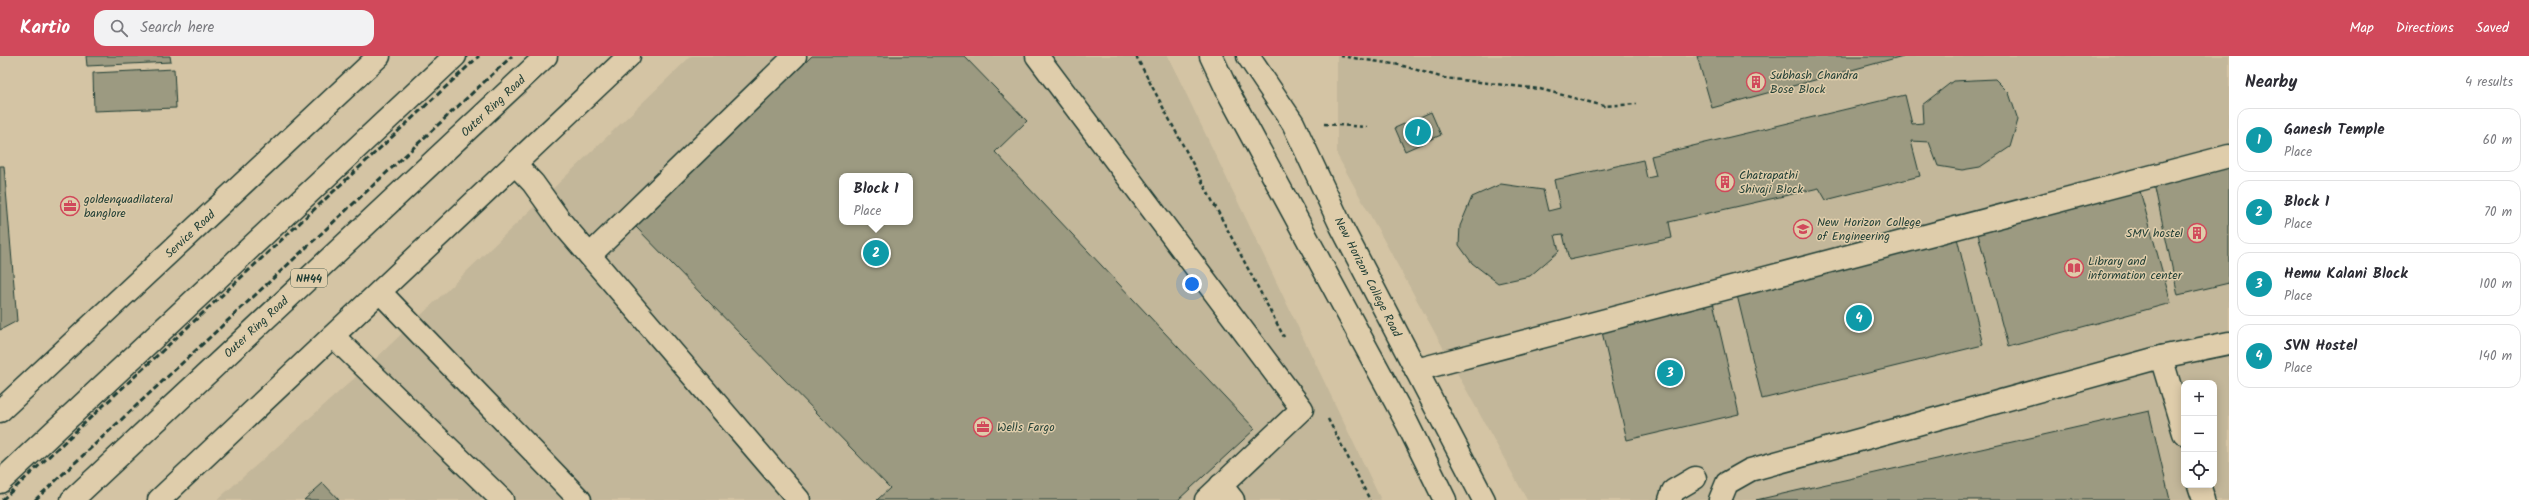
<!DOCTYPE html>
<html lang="en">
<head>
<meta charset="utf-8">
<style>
	:root { --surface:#fff; --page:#f2f2f3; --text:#2b2b33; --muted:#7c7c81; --line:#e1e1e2; --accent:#d1495b }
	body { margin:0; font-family:Kalam,sans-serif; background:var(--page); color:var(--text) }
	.controls { position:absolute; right:12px; bottom:12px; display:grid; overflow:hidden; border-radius:8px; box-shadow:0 2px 10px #0003 }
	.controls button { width:36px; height:36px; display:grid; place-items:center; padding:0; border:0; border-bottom:1px solid var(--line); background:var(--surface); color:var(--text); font:20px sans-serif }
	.you { position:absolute; left:1192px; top:228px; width:14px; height:14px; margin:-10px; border:3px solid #fff; border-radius:50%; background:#1a73e8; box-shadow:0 0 0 6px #1a73e833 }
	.badge { display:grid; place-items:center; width:26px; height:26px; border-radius:50%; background:var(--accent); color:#fff; font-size:13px; font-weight:700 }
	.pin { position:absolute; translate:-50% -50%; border:2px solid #fff; box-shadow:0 1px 4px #0006 }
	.popup { position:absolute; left:839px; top:117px; width:74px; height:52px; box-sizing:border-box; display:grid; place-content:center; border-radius:8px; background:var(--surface); filter:drop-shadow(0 1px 3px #0005); font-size:13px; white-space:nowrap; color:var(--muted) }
	.popup b { font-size:15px; color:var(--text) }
	.popup::after { content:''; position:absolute; left:50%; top:100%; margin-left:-8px; border:8px solid transparent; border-top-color:var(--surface) }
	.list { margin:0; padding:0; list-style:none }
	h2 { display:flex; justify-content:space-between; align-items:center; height:52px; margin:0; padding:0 16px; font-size:17px }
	h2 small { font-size:13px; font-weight:400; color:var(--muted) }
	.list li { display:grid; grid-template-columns:26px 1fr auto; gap:12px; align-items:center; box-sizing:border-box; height:64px; margin:0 8px 8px; padding:0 8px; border:1px solid var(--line); border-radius:12px }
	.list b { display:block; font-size:15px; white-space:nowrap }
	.list p { margin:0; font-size:13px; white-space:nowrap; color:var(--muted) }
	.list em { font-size:13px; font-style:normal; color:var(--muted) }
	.icon { flex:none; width:22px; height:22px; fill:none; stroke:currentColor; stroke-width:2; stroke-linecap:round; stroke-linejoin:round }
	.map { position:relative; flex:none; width:2229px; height:444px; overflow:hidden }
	header { display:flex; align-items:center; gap:24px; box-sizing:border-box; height:56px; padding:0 20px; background:var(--accent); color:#fff }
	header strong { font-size:19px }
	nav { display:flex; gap:22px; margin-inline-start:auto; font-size:14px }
	.search { width:280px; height:36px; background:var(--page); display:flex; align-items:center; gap:10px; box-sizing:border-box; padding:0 14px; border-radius:12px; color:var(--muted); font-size:15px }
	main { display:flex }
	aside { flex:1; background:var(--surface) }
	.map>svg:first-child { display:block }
</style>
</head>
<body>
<header>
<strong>Kartio</strong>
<div class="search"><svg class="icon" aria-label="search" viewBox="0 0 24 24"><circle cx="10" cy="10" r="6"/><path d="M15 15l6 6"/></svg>Search here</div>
<nav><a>Map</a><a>Directions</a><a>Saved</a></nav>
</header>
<main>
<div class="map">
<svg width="2229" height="444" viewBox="0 0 2229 444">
	<rect width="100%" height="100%" fill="#d4c4a4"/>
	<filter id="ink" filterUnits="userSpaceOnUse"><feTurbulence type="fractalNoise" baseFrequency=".025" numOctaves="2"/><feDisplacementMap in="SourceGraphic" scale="8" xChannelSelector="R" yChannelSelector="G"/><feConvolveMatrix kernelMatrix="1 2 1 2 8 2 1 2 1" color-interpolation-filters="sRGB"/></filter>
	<g filter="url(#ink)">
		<g fill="#c3b79a" fill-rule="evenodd">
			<path d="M 691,0 L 1168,0 L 1381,444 L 217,444 L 366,312 ZM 842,120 L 910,120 L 910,166 L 842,166 Z"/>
			<path d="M 1337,0 L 2229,0 L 2229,444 L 1527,444 L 1337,99 ZM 2184,327 L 2214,327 L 2214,429 L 2184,429 Z"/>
		</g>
		<g fill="#9c9a81" stroke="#1f3d34" fill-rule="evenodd">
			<path d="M 86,0 L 170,0 L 171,6 L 87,10 Z"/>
			<path d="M 812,0 L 964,0 L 1027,65 L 995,96 L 1255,373 L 1178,444 L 877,444 L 890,432 L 635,170 ZM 842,120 L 910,120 L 910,166 L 842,166 Z"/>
			<path d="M 1697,0 L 1903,0 L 1712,52 Z"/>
			<path d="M 174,13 L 176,52 L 94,55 L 93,17 Z"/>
			<path d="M 1995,23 L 2009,37 L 2018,64 L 2010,91 L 1980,111 L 1962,114 L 1938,110 L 1929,86 L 1911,85 L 1920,120 L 1826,144 L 1819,132 L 1669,166 L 1672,182 L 1569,204 L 1563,178 L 1555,179 L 1559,195 L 1530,220 L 1498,227 L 1472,207 L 1459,189 L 1460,170 L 1472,141 L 1501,128 L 1543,134 L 1548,155 L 1560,152 L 1554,124 L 1643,104 L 1647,122 L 1656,120 L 1651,100 L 1905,39 L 1912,68 L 1923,67 L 1922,49 L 1953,25 Z"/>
			<path d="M 1431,56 L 1441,79 L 1405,95 L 1395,72 Z"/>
			<path d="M 0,110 L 4,110 L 17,265 L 0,274 Z"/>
			<path d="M 2229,110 L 2229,227 L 2178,239 L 2154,128 Z"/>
			<path d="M 2140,135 L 2171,247 L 2008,291 L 1978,178 Z"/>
			<path d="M 1957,182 L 1983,289 L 1762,343 L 1736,235 Z"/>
			<path d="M 1713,246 L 1739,358 L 1627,384 L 1602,276 Z"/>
			<path d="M 2149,355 L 2170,444 L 1756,444 Z"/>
			<path d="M 323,427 L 339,444 L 304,444 Z"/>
		</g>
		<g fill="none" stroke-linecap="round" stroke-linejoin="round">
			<defs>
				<g id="minor">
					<path d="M 1037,0 L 1302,353 L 1206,444"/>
					<path d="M 515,108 L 533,127 L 561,166 L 799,444"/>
					<path d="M 590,199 L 795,0"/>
					<path d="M 380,236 L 580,444"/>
					<path d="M 333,280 L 502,444"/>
					<path d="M 2161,301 L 2184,377"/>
					<path d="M 1416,314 L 2229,100"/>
					<path d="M 0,355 L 379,0"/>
					<path d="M 1221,429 L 1233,444"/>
					<path d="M 2199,429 L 2204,444"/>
					<path d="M 159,444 L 629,0"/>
					<path d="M 1670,444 L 1673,435 L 1695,422"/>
					<path d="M 1720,444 L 1727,427 L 1750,414 L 2161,301 L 2229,287"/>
				</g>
				<g id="major">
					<path d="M 1211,0 L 1228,36 L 1407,367 L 1445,444"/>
					<path d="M 1248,0 L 1293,67 L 1341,170 L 1484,444"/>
				</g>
				<g id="highway">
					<path d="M 0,426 L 455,0"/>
					<path d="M 72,444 L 546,0"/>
				</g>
			</defs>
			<use href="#minor" stroke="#1f3d34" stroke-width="25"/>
			<use href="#major" stroke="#1f3d34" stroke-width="25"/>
			<use href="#highway" stroke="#1f3d34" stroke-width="25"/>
			<g stroke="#1f3d34" stroke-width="2.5" stroke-dasharray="4 3" stroke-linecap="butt">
				<path d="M 1136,0 L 1284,281"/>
				<path d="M 1340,0 L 1400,9 L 1444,22 L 1540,33 L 1604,50 L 1637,48"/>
				<path d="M 1324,68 L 1367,71"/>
				<path d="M 1328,363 L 1370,444"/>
			</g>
			<use href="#minor" stroke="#dfcdab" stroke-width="22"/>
			<use href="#major" stroke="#dfcdab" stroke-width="22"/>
			<use href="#highway" stroke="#dfcdab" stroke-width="22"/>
			<g stroke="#1f3d34" stroke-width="3" stroke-dasharray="6 3" stroke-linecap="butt">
				<path d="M 2,444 L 479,0"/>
				<path d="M 35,444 L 512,0"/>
			</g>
		</g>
	</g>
	<defs>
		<symbol id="building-ring" viewBox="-11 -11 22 22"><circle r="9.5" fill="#dfcdab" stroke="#d1495b" stroke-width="1.5"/><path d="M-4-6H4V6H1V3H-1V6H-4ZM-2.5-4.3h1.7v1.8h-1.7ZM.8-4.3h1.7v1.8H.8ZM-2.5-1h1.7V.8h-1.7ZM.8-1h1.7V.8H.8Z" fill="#d1495b"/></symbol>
		<symbol id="office-ring" viewBox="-11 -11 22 22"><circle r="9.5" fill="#dfcdab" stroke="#d1495b" stroke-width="1.5"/><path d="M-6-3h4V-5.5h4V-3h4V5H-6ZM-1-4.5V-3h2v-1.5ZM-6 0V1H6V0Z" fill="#d1495b"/></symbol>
		<symbol id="university-ring" viewBox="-11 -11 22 22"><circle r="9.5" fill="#dfcdab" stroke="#d1495b" stroke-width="1.5"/><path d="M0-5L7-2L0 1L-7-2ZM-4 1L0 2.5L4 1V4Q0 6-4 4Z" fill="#d1495b"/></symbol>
		<symbol id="library-ring" viewBox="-11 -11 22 22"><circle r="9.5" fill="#dfcdab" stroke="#d1495b" stroke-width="1.5"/><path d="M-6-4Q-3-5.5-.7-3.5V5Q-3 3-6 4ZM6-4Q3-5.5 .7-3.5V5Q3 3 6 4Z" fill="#d1495b"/></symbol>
	</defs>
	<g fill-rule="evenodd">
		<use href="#building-ring" x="1745" y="15" width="22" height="22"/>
		<use href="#building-ring" x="1714" y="115" width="22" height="22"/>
		<use href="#office-ring" x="59" y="139" width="22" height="22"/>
		<use href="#university-ring" x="1792" y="162" width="22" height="22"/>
		<use href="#building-ring" x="2186" y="166" width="22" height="22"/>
		<use href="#library-ring" x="2063" y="201" width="22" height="22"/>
		<use href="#office-ring" x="972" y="360" width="22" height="22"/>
	</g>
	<g text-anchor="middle" stroke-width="3" stroke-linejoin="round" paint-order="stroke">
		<rect fill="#dfcdab" stroke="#596858" stroke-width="1" x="291" y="213" width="36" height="18" rx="3"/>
		<g font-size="11" font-weight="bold" fill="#1f3d34">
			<text x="309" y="226">NH44</text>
		</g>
		<g font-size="12" fill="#1f3d34" stroke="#dfcdab" text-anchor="start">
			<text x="1770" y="23">Subhash Chandra<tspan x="1770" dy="14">Bose Block</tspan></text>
			<text x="1739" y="123">Chatrapathi<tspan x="1739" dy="14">Shivaji Block</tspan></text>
			<text x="84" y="147">goldenquadilateral<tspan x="84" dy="14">banglore</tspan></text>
			<text x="1817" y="170">New Horizon College<tspan x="1817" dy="14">of Engineering</tspan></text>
			<text x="2183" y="181" text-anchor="end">SMV hostel</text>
			<text x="2088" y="209">Library and<tspan x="2088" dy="14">information center</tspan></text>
			<text x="997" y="375">Wells Fargo</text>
		</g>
		<g font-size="12" fill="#1f3d34" stroke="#dfcdab">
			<text transform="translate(493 50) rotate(-43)" y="4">Outer Ring Road</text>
			<text transform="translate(190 178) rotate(-43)" y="4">Service Road</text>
			<text transform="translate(1368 221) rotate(63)" y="4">New Horizon College Road</text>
			<text transform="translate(256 271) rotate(-43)" y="4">Outer Ring Road</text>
		</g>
	</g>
</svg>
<div class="controls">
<button>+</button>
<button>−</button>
<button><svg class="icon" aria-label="locate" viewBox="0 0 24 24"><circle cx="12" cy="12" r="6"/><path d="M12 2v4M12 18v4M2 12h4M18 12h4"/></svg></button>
</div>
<div class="you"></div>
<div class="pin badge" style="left:1418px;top:76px;background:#0f9aa8">1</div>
<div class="pin badge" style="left:876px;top:197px;background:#0f9aa8">2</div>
<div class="popup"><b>Block 1</b>Place</div>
<div class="pin badge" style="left:1670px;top:317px;background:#0f9aa8">3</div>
<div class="pin badge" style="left:1859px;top:262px;background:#0f9aa8">4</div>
</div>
<aside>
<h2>Nearby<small>4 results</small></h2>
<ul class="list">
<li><span class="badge" style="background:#0f9aa8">1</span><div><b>Ganesh Temple</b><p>Place</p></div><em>60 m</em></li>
<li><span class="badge" style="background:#0f9aa8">2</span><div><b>Block 1</b><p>Place</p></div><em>70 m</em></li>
<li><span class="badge" style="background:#0f9aa8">3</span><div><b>Hemu Kalani Block</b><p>Place</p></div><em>100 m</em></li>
<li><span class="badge" style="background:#0f9aa8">4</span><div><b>SVN Hostel</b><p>Place</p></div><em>140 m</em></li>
</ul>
</aside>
</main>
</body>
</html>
